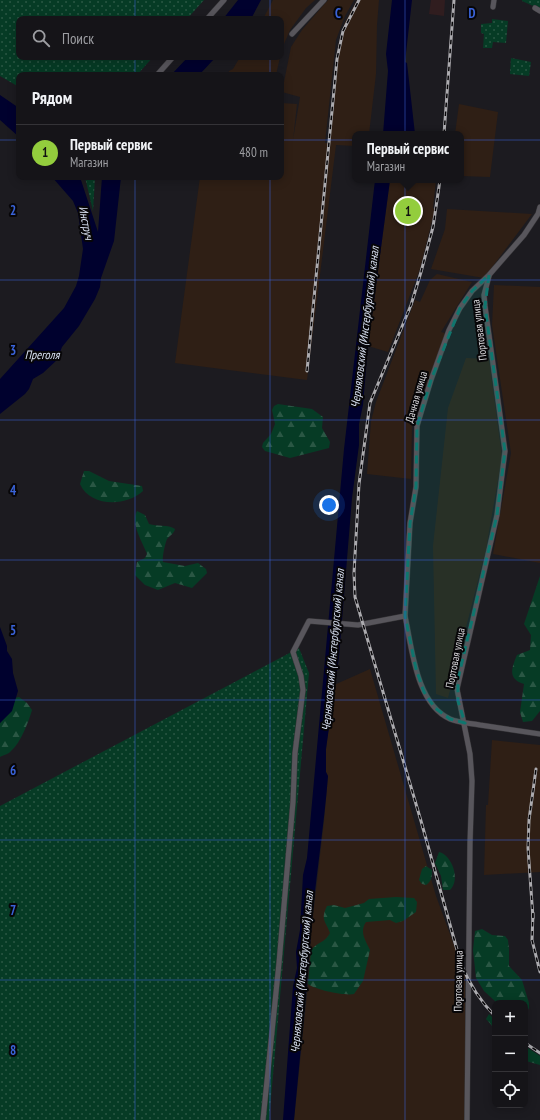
<!DOCTYPE html>
<html lang="ru">
<head>
<meta charset="utf-8">
<style>
	:root { --surface:#151418; --page:#222125; --text:#f1f3f6; --muted:#9d9ea2; --line:#343337; --accent:#93cd3d }
	body { margin:0; font-family:"PT Sans Narrow",sans-serif; background:var(--page); color:var(--text) }
	.controls { position:absolute; right:12px; bottom:12px; display:grid; overflow:hidden; border-radius:8px; box-shadow:0 2px 10px #0003 }
	.controls button { width:36px; height:36px; display:grid; place-items:center; padding:0; border:0; border-bottom:1px solid var(--line); background:var(--surface); color:var(--text); font:20px sans-serif }
	.you { position:absolute; left:329px; top:505px; width:14px; height:14px; margin:-10px; border:3px solid #fff; border-radius:50%; background:#1a73e8; box-shadow:0 0 0 6px #1a73e833 }
	.badge { display:grid; place-items:center; width:26px; height:26px; border-radius:50%; background:var(--accent); color:#111; font-size:13px; font-weight:700 }
	.pin { position:absolute; translate:-50% -50%; border:2px solid #fff; box-shadow:0 1px 4px #0006 }
	.popup { position:absolute; left:352px; top:131px; width:112px; height:52px; box-sizing:border-box; display:grid; place-content:center; border-radius:8px; background:var(--surface); filter:drop-shadow(0 1px 3px #0005); font-size:13px; white-space:nowrap; color:var(--muted) }
	.popup b { font-size:15px; color:var(--text) }
	.popup::after { content:''; position:absolute; left:50%; top:100%; margin-left:-8px; border:8px solid transparent; border-top-color:var(--surface) }
	.list { margin:0; padding:0; list-style:none }
	h2 { display:flex; justify-content:space-between; align-items:center; height:52px; margin:0; padding:0 16px; font-size:17px }
	h2 small { font-size:13px; font-weight:400; color:var(--muted) }
	.list li { display:grid; grid-template-columns:26px 1fr auto; gap:12px; align-items:center; box-sizing:border-box; height:56px; padding:0 16px; border-top:1px solid var(--line) }
	.list b { display:block; font-size:15px; white-space:nowrap }
	.list p { margin:0; font-size:13px; white-space:nowrap; color:var(--muted) }
	.list em { font-size:13px; font-style:normal; color:var(--muted) }
	.icon { flex:none; width:22px; height:22px; fill:none; stroke:currentColor; stroke-width:2; stroke-linecap:round; stroke-linejoin:round }
	.map { position:relative; flex:none; width:540px; height:1120px; overflow:hidden }
	.search { position:absolute; background:var(--surface); box-shadow:0 2px 10px #0003; left:16px; top:16px; width:268px; height:44px; display:flex; align-items:center; gap:10px; box-sizing:border-box; padding:0 14px; border-radius:8px; color:var(--muted); font-size:15px }
	.panel { position:absolute; background:var(--surface); box-shadow:0 2px 10px #0003; left:16px; top:72px; width:268px; height:108px; border-radius:8px }
	.map>svg:first-child { display:block }
</style>
</head>
<body>
<div class="map">
<svg width="540" height="1120" viewBox="0 0 540 1120">
	<defs>
		<pattern id="forest-firs" width="22" height="20" patternUnits="userSpaceOnUse"><rect width="22" height="20" fill="#063b25"/><path d="M5 1l3.5 6h-7zM16 11l3.5 6h-7z" fill="#2a5744"/></pattern>
		<pattern id="garden-dots" width="8" height="8" patternUnits="userSpaceOnUse"><rect width="8" height="8" fill="#063b25"/><path d="M2 2h.1M6 6h.1" fill="none" stroke="#2a5744" stroke-width="1.8" stroke-linecap="round"/></pattern>
	</defs>
	<rect width="100%" height="100%" fill="#1c1b20"/>
	<path fill="#301d1f" d="M 431,0 L 445,0 L 444,16 L 429,14 Z"/>
	<g fill="#2f1f15">
		<path d="M 273,0 L 315,0 L 306,8 L 290,30 L 281,51 L 281,19 L 263,19 Z"/>
		<path d="M 328,0 L 354,0 L 345,16 L 336,40 L 325,143 L 328,143 L 338,46 L 345,22 L 357,0 L 379,0 L 377,25 L 376,74 L 369,134 L 355,134 L 355,146 L 336,145 L 307,380 L 175,363 L 200,177 L 281,177 L 281,103 L 297,104 L 293,140 L 300,97 L 282,92 L 291,47 L 302,30 Z"/>
		<path d="M 240,57 L 280,57 L 276,75 L 228,75 L 229,71 L 233,69 Z"/>
		<path d="M 459,104 L 498,112 L 490,177 L 461,176 L 461,134 L 455,134 Z"/>
		<path d="M 390,180 L 436,180 L 433,208 L 435,209 L 420,269 L 388,352 L 368,346 Z"/>
		<path d="M 447,209 L 532,214 L 484,278 L 431,269 L 445,229 Z"/>
		<path d="M 437,274 L 472,282 L 441,332 L 445,333 L 443,340 L 412,424 L 411,479 L 367,474 L 371,421 L 376,402 L 415,300 L 420,302 L 430,280 Z"/>
		<path d="M 494,285 L 540,287 L 540,563 L 493,554 L 511,453 L 492,325 Z"/>
		<path d="M 466,358 L 489,359 L 502,457 L 486,549 L 448,698 L 436,694 L 433,546 L 448,408 Z"/>
		<path d="M 370,669 L 436,896 L 465,975 L 465,1120 L 294,1120 L 308,984 L 311,933 L 324,821 L 328,776 L 326,772 L 326,749 L 334,685 Z"/>
		<path d="M 492,740 L 540,745 L 540,872 L 484,875 L 486,805 L 488,805 Z"/>
	</g>
	<g fill="url(#forest-firs)">
		<path d="M 278,404 L 312,409 L 323,417 L 322,428 L 330,442 L 329,448 L 290,458 L 265,451 L 262,447 L 263,443 L 271,434 L 275,424 L 272,410 L 274,406 Z"/>
		<path d="M 84,471 L 89,471 L 109,481 L 142,486 L 143,491 C 126,507 90,507 80,484 Z"/>
		<path d="M 137,511 L 145,515 L 149,524 C 157,527 168,524 175,529 C 174,534 170,535 167,539 C 165,544 162,557 163,562 L 185,566 L 198,563 L 206,569 L 207,573 L 192,588 L 175,583 L 158,590 L 145,585 L 135,575 L 137,562 L 145,558 L 147,554 C 143,543 130,523 137,511 Z"/>
		<path d="M 540,576 L 540,711 L 532,721 L 523,722 L 520,712 L 524,684 C 508,679 511,669 517,655 L 530,650 L 531,635 L 524,624 Z"/>
		<path d="M 19,697 L 27,703 L 32,710 C 28,723 21,742 11,751 C 9,754 3,755 0,757 L 0,723 L 15,698 Z"/>
		<path d="M 439,852 C 452,855 461,880 450,890 L 443,890 L 441,876 L 435,863 Z"/>
		<path d="M 426,866 L 432,870 C 432,876 432,881 426,885 L 422,884 L 419,880 L 422,869 Z"/>
		<path d="M 396,897 L 414,898 L 417,902 L 416,912 L 403,921 L 396,923 L 390,920 L 366,922 C 359,932 366,941 370,950 L 363,981 L 354,994 C 345,996 316,990 308,984 L 311,950 C 317,942 325,943 330,933 C 326,921 320,920 327,906 L 334,905 L 345,908 L 364,903 L 369,899 Z"/>
		<path d="M 482,929 L 492,935 L 505,936 L 508,940 L 509,949 L 509,966 L 522,980 L 529,1003 L 529,1008 L 525,1015 L 525,1003 L 496,1002 L 484,991 L 476,978 L 473,950 L 475,931 Z"/>
		<path d="M 489,1014 L 495,1020 L 495,1029 L 486,1019 Z"/>
		<path d="M 525,1046 L 540,1056 L 540,1065 L 526,1061 Z"/>
	</g>
	<g fill="url(#garden-dots)">
		<path d="M 0,0 L 204,0 L 187,19 L 19,19 L 19,57 L 153,57 L 137,75 L 19,75 L 19,87 L 0,76 Z"/>
		<path d="M 522,0 L 540,0 L 540,9 L 522,1 Z"/>
		<path d="M 492,19 L 508,21 L 506,43 L 493,42 L 492,48 L 483,48 L 484,34 L 481,33 L 481,24 L 492,23 Z"/>
		<path d="M 511,58 L 531,62 L 529,76 L 510,74 Z"/>
		<path d="M 85,177 L 95,177 L 93,211 Z"/>
		<path d="M 299,648 L 309,673 L 269,1120 L 0,1120 L 0,806 Z"/>
	</g>
	<g fill="#00012e">
		<path d="M 238,0 L 261,0 L 251,19 L 223,19 Z"/>
		<path d="M 392,0 L 412,0 L 405,62 L 407,63 L 415,134 L 383,134 L 388,71 L 386,54 Z"/>
		<path d="M 188,57 L 216,57 L 199,75 L 171,75 Z"/>
		<path d="M 0,95 L 19,108 L 19,137 L 0,120 Z"/>
		<path d="M 52,177 L 80,177 L 98,232 L 102,177 L 121,177 L 114,241 L 101,278 L 100,287 L 95,299 L 79,326 L 62,347 L 57,360 L 43,373 L 33,379 L 29,389 L 25,394 L 0,414 L 0,379 L 64,308 L 76,286 L 79,276 L 83,249 L 78,213 L 73,201 Z"/>
		<path d="M 375,180 L 390,180 L 368,346 L 363,405 L 359,424 L 359,445 L 352,498 L 339,657 L 326,749 L 326,772 L 328,776 C 324,828 315,880 311,933 C 306,995 300,1058 294,1120 L 283,1120 L 293,986 L 297,968 L 296,952 L 300,930 L 303,875 L 307,858 L 344,449 Z"/>
		<path d="M 0,627 L 7,646 L 7,651 L 12,659 L 13,673 L 18,691 L 12,711 L 0,723 Z"/>
	</g>
	<g fill="none" stroke-linecap="round" stroke-linejoin="round">
		<defs>
			<g id="minor">
				<path d="M 493,7 L 494,0"/>
				<path d="M 535,8 L 540,11"/>
				<path d="M 207,19 L 224,0"/>
				<path d="M 292,34 L 324,0"/>
				<path d="M 157,75 L 173,57"/>
				<path d="M 405,616 C 412,648 416,704 450,719 C 459,723 470,723 480,725 C 500,728 520,731 540,734"/>
				<path d="M 263,1120 L 279,963 L 293,802 L 295,753 L 303,690 L 301,676 L 293,652 L 309,621 L 358,625 L 405,616 L 410,523 L 416,487 L 417,426 L 431,380 L 449,330 L 460,308 L 472,291 L 489,275 L 524,235 L 538,214 L 540,207"/>
				<path d="M 467,1120 L 470,843 L 472,781 L 470,754 L 457,689 L 497,515 L 505,451 L 485,306 L 484,295 L 489,276"/>
			</g>
		</defs>
		<use href="#minor" stroke="#363538" stroke-width="6"/>
		<use href="#minor" stroke="#58565c" stroke-width="5"/>
		<defs>
			<g id="rail">
				<path d="M 444,134 L 454,0"/>
				<path d="M 440,180 L 433,227 L 421,272 L 411,305 L 370,403 L 359,484 L 354,573 L 355,597 L 421,821 L 461,964 C 469,983 480,1001 495,1016"/>
				<path d="M 307,371 L 337,59 L 343,31 L 359,0"/>
				<path d="M 533,913 L 532,940 L 540,972"/>
				<path d="M 533,918 L 528,848 L 529,820 L 536,769"/>
				<path d="M 525,1043 L 540,1053"/>
			</g>
		</defs>
		<use href="#rail" stroke="#acabaf" stroke-width="3"/>
		<use href="#rail" stroke="#070608" stroke-width="1.5" stroke-dasharray="4.5" stroke-linecap="butt"/>
	</g>
	<path fill="#0f766e" fill-opacity="0.2" stroke="#0f766e" stroke-width="3" stroke-dasharray="8 5" stroke-linejoin="round" d="M 489,275 L 485,306 L 505,451 L 497,515 L 458,679 L 458,701 L 465,723 L 450,719 L 435,708 L 424,692 L 416,669 L 405,616 L 410,523 L 416,487 L 417,426 L 431,380 L 460,308 L 472,291 Z"/>
	<path fill="none" stroke="#3a63d9" stroke-width="1" stroke-opacity="0.55" d="M 135,0 L 135,19M 270,0 L 270,19M 405,0 L 405,1120M 135,57 L 135,75M 270,57 L 270,75M 0,140 L 19,140M 281,140 L 540,140M 135,177 L 135,1120M 270,177 L 270,1120M 0,280 L 540,280M 0,420 L 540,420M 0,560 L 540,560M 0,700 L 540,700M 0,840 L 540,840M 0,980 L 540,980"/>
	<g text-anchor="middle" stroke-width="4" stroke-linejoin="round" paint-order="stroke">
		<g font-size="11" fill="#dbdade" stroke="#070608">
			<text transform="translate(479 330) rotate(-97)" y="4">Портовая улица</text>
			<text transform="translate(416 397) rotate(-74)" y="4">Дачная улица</text>
			<text transform="translate(455 658) rotate(-79)" y="4">Портовая улица</text>
			<text transform="translate(458 981) rotate(-89)" y="4">Портовая улица</text>
		</g>
		<g font-size="12" font-style="italic" fill="#d9e1f2" stroke="#070608">
			<text transform="translate(86 223) rotate(79)" y="4">Инструч</text>
			<text transform="translate(365 327) rotate(-83)" y="4">Черняховский (Инстербургский) канал</text>
			<text x="42" y="359">Преголя</text>
			<text transform="translate(333 650) rotate(-85)" y="4">Черняховский (Инстербургский) канал</text>
			<text transform="translate(302 972) rotate(-85)" y="4">Черняховский (Инстербургский) канал</text>
		</g>
	</g>
	<g font-size="13" text-anchor="middle" font-weight="bold" fill="#3a63d9" stroke="#070608" stroke-width="4" stroke-linejoin="round" paint-order="stroke">
		<text x="338" y="18">C</text>
		<text x="472" y="18">D</text>
		<text x="13" y="215">2</text>
		<text x="13" y="355">3</text>
		<text x="13" y="495">4</text>
		<text x="13" y="635">5</text>
		<text x="13" y="775">6</text>
		<text x="13" y="915">7</text>
		<text x="13" y="1055">8</text>
	</g>
</svg>
<div class="controls">
<button>+</button>
<button>−</button>
<button><svg class="icon" aria-label="locate" viewBox="0 0 24 24"><circle cx="12" cy="12" r="6"/><path d="M12 2v4M12 18v4M2 12h4M18 12h4"/></svg></button>
</div>
<div class="you"></div>
<div class="pin badge" style="left:408px;top:211px">1</div>
<div class="popup"><b>Первый сервис</b>Магазин</div>
<div class="search"><svg class="icon" aria-label="search" viewBox="0 0 24 24"><circle cx="10" cy="10" r="6"/><path d="M15 15l6 6"/></svg>Поиск</div>
<section class="panel">
<h2>Рядом<small></small></h2>
<ul class="list">
<li><span class="badge">1</span><div><b>Первый сервис</b><p>Магазин</p></div><em>480 m</em></li>
</ul>
</section>
</div>
</body>
</html>
